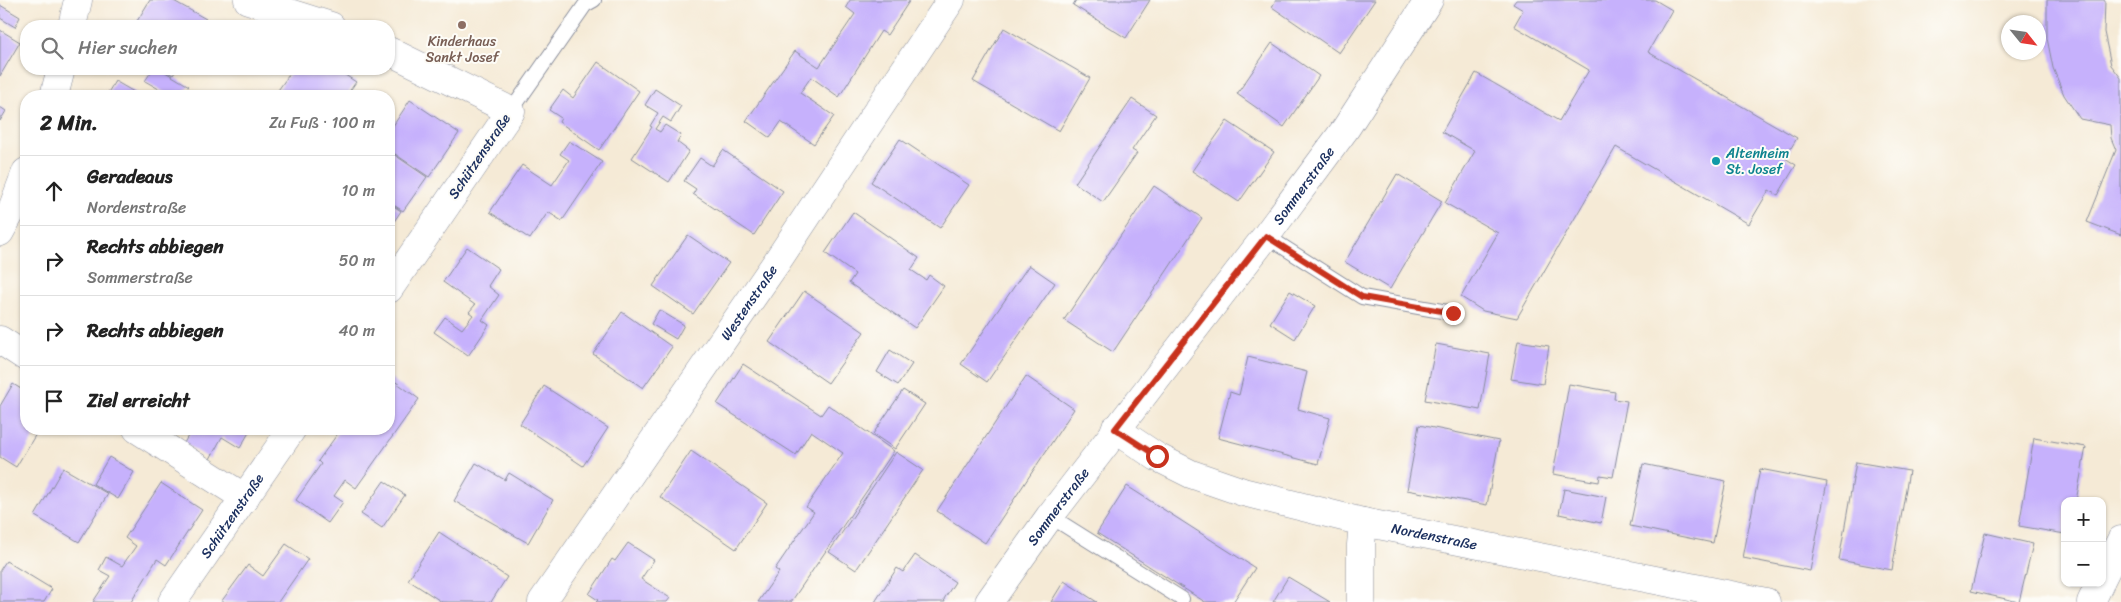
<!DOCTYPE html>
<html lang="de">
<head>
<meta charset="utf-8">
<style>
	:root { --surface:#fff; --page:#f2f2f2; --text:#222; --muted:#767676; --line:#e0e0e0 }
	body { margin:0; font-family:Sriracha,sans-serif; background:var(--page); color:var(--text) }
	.controls { position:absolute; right:15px; bottom:15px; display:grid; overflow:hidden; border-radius:10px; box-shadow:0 1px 4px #0004 }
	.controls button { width:45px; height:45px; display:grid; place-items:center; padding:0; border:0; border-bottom:1px solid var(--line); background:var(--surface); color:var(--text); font:25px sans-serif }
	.compass { position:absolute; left:2001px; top:15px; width:45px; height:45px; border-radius:50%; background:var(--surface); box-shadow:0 1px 4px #0004; rotate:120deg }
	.stop { position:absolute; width:15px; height:15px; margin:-11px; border:4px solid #c8321e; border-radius:50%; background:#fff }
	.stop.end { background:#c8321e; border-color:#fff; box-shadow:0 1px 5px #0008 }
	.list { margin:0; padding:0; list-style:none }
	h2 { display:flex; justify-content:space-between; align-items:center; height:65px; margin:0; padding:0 20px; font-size:21px }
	h2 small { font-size:16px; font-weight:400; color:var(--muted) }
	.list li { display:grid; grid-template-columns:32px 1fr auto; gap:15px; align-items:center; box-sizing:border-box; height:70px; padding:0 20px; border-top:1px solid var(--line) }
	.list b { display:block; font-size:19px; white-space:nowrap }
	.list p { margin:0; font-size:16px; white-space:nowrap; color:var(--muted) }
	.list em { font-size:16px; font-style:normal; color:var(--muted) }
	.icon { flex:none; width:28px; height:28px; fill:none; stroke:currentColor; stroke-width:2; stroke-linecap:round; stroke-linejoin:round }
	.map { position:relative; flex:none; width:2121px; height:602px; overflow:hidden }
	.search { position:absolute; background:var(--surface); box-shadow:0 1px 4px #0004; left:20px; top:20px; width:375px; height:55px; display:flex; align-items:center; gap:12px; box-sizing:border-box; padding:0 18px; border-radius:20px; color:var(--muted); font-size:19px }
	.panel { position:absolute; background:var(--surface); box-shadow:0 1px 4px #0004; left:20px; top:90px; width:375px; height:345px; border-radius:20px }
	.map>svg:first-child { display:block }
</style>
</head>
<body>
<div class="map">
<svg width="2121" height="602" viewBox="0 0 2121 602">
	<rect width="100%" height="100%" fill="#fdfcf7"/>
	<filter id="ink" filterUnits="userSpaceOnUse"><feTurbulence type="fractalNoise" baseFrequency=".02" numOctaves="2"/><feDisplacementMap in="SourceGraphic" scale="10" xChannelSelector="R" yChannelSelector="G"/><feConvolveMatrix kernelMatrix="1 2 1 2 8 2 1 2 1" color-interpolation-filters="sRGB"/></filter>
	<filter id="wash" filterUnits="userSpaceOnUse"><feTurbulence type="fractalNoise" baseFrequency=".0096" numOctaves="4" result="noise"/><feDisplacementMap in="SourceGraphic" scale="20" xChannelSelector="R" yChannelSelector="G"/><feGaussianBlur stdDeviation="1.12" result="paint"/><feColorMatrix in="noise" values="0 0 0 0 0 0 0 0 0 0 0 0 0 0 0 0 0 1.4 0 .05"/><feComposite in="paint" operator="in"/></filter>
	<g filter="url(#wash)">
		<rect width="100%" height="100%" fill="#f5ead6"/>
		<g id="blocks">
			<g fill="#c6b1fc">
				<path d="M 150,0 L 172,0 L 206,19 L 202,26 L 134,26 Z"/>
				<path d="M 850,0 L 910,0 L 887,35 L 881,31 L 839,97 L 811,77 L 800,93 L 834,116 L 814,144 L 781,122 L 770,138 L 746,121 L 795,51 L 819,67 L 855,14 L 846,7 Z"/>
				<path d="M 1076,0 L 1150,0 L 1126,38 L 1073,5 Z"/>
				<path d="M 1276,0 L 1375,0 L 1339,53 L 1272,7 Z"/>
				<path d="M 1516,0 L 1655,0 L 1672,10 L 1648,52 L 1797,138 L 1785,158 L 1796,165 L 1778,195 L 1769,190 L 1749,224 L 1616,147 L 1517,318 L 1483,311 L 1461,297 L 1498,233 L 1445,203 L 1475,151 L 1442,132 L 1476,73 L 1559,121 L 1589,70 L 1514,26 L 1523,10 L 1513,4 Z"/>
				<path d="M 2047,0 L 2105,0 L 2104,32 L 2111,65 L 2121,78 L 2121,235 L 2087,222 L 2116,150 L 2111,138 L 2110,125 L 2080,119 L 2064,95 L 2053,68 L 2047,38 Z"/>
				<path d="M 0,5 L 20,17 L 15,27 L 0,18 Z"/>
				<path d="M 1004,28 L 1090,78 L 1059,131 L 973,81 Z"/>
				<path d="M 0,30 L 20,42 L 0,76 Z"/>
				<path d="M 1272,43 L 1319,76 L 1284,127 L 1237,94 Z"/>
				<path d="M 598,62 L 639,91 L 599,150 L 559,122 L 561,118 L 549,110 L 563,90 L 573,98 Z"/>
				<path d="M 153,69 L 160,69 L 189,86 L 180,96 L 171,96 L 145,81 Z"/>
				<path d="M 162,69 L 177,69 L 173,75 Z"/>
				<path d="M 293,69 L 336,69 L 356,82 L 346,96 L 274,96 Z"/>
				<path d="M 115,81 L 141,96 L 106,96 Z"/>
				<path d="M 655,89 L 681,106 L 671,122 L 663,117 L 655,129 L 660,132 L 665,125 L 681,135 L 677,142 L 689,151 L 669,182 L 632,158 L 652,127 L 650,126 L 658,113 L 645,105 Z"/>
				<path d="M 1132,99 L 1156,115 L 1132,150 L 1137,153 L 1103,202 L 1075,183 Z"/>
				<path d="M 410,100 L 459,133 L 429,177 L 389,150 L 389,132 Z"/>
				<path d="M 0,107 L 6,111 L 0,121 Z"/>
				<path d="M 1227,121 L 1274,152 L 1239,202 L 1192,171 Z"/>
				<path d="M 900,139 L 969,185 L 940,228 L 871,182 Z"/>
				<path d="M 569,141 L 602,162 L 562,221 L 548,212 L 530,239 L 490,212 L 522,165 L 552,185 L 569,160 L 560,154 Z"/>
				<path d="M 723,150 L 783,191 L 754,235 L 693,194 L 696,189 L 684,181 L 700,158 L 712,166 Z"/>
				<path d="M 389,151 L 427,177 L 403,211 L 389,202 Z"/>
				<path d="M 1397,174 L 1442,201 L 1390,289 L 1345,262 Z"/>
				<path d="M 1154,186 L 1202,218 L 1113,352 L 1064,320 Z"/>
				<path d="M 389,203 L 401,211 L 389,229 Z"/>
				<path d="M 853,212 L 919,258 L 911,270 L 926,280 L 929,275 L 944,286 L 915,328 L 849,283 L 855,274 L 825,253 Z"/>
				<path d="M 688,235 L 729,263 L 693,314 L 653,286 Z"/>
				<path d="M 467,247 L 499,269 L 488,286 L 499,295 L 482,320 L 489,325 L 468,356 L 434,332 L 445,317 L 462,329 L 473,315 L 469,312 L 475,305 L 443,282 Z"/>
				<path d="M 1029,265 L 1055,283 L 987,382 L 961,364 Z"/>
				<path d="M 804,291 L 864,332 L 828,383 L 769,342 Z"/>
				<path d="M 1290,291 L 1315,306 L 1295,339 L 1270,323 Z"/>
				<path d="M 659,310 L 684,325 L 676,339 L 651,324 Z"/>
				<path d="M 622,312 L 672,347 L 643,388 L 593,354 Z"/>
				<path d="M 1518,341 L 1549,346 L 1543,384 L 1511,379 Z"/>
				<path d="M 1436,344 L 1490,354 L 1480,410 L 1425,400 Z"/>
				<path d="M 890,350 L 912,364 L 898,385 L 877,372 Z"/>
				<path d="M 1248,357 L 1307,372 L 1298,409 L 1330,418 L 1318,464 L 1218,438 L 1230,392 L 1239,395 Z"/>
				<path d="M 743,364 L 821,415 L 828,405 L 894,451 L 791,602 L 758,602 L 779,572 L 775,569 L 814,512 L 806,507 L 843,453 L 811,431 L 796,455 L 717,404 Z"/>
				<path d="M 1026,376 L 1074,409 L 985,543 L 937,511 Z"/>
				<path d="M 389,377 L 419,399 L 356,488 L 345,480 L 334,496 L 343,502 L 328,523 L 296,500 L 321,464 L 318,461 L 341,429 L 389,429 Z"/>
				<path d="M 13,384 L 26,392 L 26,429 L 39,429 L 16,467 L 0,457 L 0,406 Z"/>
				<path d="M 1569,384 L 1615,392 L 1614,399 L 1627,401 L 1613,477 L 1600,475 L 1599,482 L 1553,474 Z"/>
				<path d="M 544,386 L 608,428 L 583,466 L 520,424 Z"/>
				<path d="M 903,390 L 925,404 L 895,449 L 873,434 Z"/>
				<path d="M 1419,425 L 1499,441 L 1487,505 L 1407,490 Z"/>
				<path d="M 192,429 L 251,429 L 240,448 L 222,437 L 210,459 L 184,443 Z"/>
				<path d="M 2034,438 L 2086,447 L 2076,501 L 2065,501 L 2065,534 L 2019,526 Z"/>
				<path d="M 691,451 L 767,503 L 736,549 L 660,497 Z"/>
				<path d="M 896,452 L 923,470 L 856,570 L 829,552 Z"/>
				<path d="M 109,457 L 134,472 L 118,499 L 93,484 Z"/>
				<path d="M 1856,462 L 1909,471 L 1892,570 L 1839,560 Z"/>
				<path d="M 476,463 L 505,480 L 509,473 L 553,500 L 528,543 L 454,501 Z"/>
				<path d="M 1643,464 L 1726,481 L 1713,543 L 1630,526 Z"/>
				<path d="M 63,468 L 108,494 L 79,542 L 35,516 Z"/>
				<path d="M 1760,469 L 1827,482 L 1810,571 L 1743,558 Z"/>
				<path d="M 384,481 L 405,495 L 382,528 L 361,514 Z"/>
				<path d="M 161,483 L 202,510 L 166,565 L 157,559 L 131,602 L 93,602 L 110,576 L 99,570 L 106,557 L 122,566 L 136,546 L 125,538 Z"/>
				<path d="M 1127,486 L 1255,568 L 1233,602 L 1205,602 L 1097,533 Z"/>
				<path d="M 1564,489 L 1606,497 L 1601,523 L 1559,514 Z"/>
				<path d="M 439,532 L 507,577 L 491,602 L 442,602 L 408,580 Z"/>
				<path d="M 1985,533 L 2033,544 L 2019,602 L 1971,591 Z"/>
				<path d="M 628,543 L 654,560 L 641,579 L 670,598 L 667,602 L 596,602 L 598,600 L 589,594 L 612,559 L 615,561 Z"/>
				<path d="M 286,544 L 308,559 L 278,602 L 221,602 L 248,565 L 263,576 Z"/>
				<path d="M 915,555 L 955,582 L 944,599 L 945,602 L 875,602 L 897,568 L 903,572 Z"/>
				<path d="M 6,561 L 52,589 L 44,602 L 0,602 L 0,570 Z"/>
				<path d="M 1288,577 L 1330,602 L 1273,602 Z"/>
				<path d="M 1064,581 L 1097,602 L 1051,602 Z"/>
			</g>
		</g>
	</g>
	<g filter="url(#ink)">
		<use href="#blocks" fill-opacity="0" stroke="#888c9a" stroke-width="1"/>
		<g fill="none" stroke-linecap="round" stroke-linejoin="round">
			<defs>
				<g id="lane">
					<path d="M 511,111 L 585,5 L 594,0"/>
					<path d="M 1266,236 L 1362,297 L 1453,313"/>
					<path d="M 1050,516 L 1182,599"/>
				</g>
				<g id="street">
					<path d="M 248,0 L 331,26"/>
					<path d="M 72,26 L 78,0"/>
					<path d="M 389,51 L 511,111 L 389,289"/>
					<path d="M 54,96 L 61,69"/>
					<path d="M 0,232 L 11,212 L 26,172"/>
					<path d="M 0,340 L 26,357"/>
					<path d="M 137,429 L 245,498"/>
					<path id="s1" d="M 1115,429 L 1157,457 L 1191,474 L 1243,492 L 1363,522 L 1766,602"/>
					<path d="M 2102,578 L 2121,540"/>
					<path id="s2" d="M 172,602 L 292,429"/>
					<path id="s3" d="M 542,602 L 776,263 L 951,0"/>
					<path id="s4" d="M 989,602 L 1050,516 L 1266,236 L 1346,128 L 1429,0"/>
					<path d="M 1361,602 L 1361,545 L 1363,522"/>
					<path d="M 2091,602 L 2100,583"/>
				</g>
			</defs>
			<use href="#lane" stroke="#888c9a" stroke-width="16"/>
			<use href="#street" stroke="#888c9a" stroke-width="29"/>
			<use href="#lane" stroke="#fff" stroke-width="14"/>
			<use href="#street" stroke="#fff" stroke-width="28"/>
		</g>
	</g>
	<g fill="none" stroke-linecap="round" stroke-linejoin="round" filter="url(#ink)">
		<path stroke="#c8321e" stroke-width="6" d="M 1157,456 L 1115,429 L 1266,236 L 1362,297 L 1453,313"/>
	</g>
	<circle fill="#8d6e63" stroke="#fdfcf7" stroke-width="2" cx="462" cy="25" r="5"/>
	<circle fill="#0f9aa8" stroke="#fdfcf7" stroke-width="2" cx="1716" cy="161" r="5"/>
	<g text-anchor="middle" stroke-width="4" stroke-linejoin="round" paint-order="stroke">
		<g font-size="14" fill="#785e54" stroke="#fdfcf7">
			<text x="462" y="46">Kinderhaus<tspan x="462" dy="16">Sankt Josef</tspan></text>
		</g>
		<g font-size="14" fill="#0d838f" stroke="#fdfcf7" text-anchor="start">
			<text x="1726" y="158">Altenheim<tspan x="1726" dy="16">St. Josef</tspan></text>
		</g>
		<g font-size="14" fill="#1b2f5e" stroke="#fdfcf7">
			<text transform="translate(479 156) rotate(-56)" y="5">Schützenstraße</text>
			<text dy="5" stroke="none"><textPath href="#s4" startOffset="522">Sommerstraße</textPath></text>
			<text dy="5" stroke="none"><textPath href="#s3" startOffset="364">Westenstraße</textPath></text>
			<text dy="5" stroke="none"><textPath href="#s4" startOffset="118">Sommerstraße</textPath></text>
			<text dy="5" stroke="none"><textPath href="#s2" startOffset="105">Schützenstraße</textPath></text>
			<text dy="5" stroke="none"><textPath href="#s1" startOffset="340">Nordenstraße</textPath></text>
		</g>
	</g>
</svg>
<div class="controls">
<button>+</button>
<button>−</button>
</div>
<svg class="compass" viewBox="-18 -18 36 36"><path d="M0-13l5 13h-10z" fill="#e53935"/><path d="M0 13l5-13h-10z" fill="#767676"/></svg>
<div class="stop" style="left:1157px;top:456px"></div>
<div class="stop end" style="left:1453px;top:313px"></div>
<div class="search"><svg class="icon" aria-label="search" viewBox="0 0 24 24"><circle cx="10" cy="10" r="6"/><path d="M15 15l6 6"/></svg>Hier suchen</div>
<section class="panel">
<h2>2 Min.<small>Zu Fuß · 100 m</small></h2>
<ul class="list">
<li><svg class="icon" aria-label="ahead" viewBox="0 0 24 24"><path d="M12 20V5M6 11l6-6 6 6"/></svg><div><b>Geradeaus</b><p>Nordenstraße</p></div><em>10 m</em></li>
<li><svg class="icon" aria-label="right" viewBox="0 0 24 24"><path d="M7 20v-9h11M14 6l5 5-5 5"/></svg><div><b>Rechts abbiegen</b><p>Sommerstraße</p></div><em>50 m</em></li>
<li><svg class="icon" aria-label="right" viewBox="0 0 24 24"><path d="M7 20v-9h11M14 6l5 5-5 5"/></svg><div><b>Rechts abbiegen</b></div><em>40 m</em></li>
<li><svg class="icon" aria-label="arrive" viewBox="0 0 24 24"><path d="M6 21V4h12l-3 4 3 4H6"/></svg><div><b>Ziel erreicht</b></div></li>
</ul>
</section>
</div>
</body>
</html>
